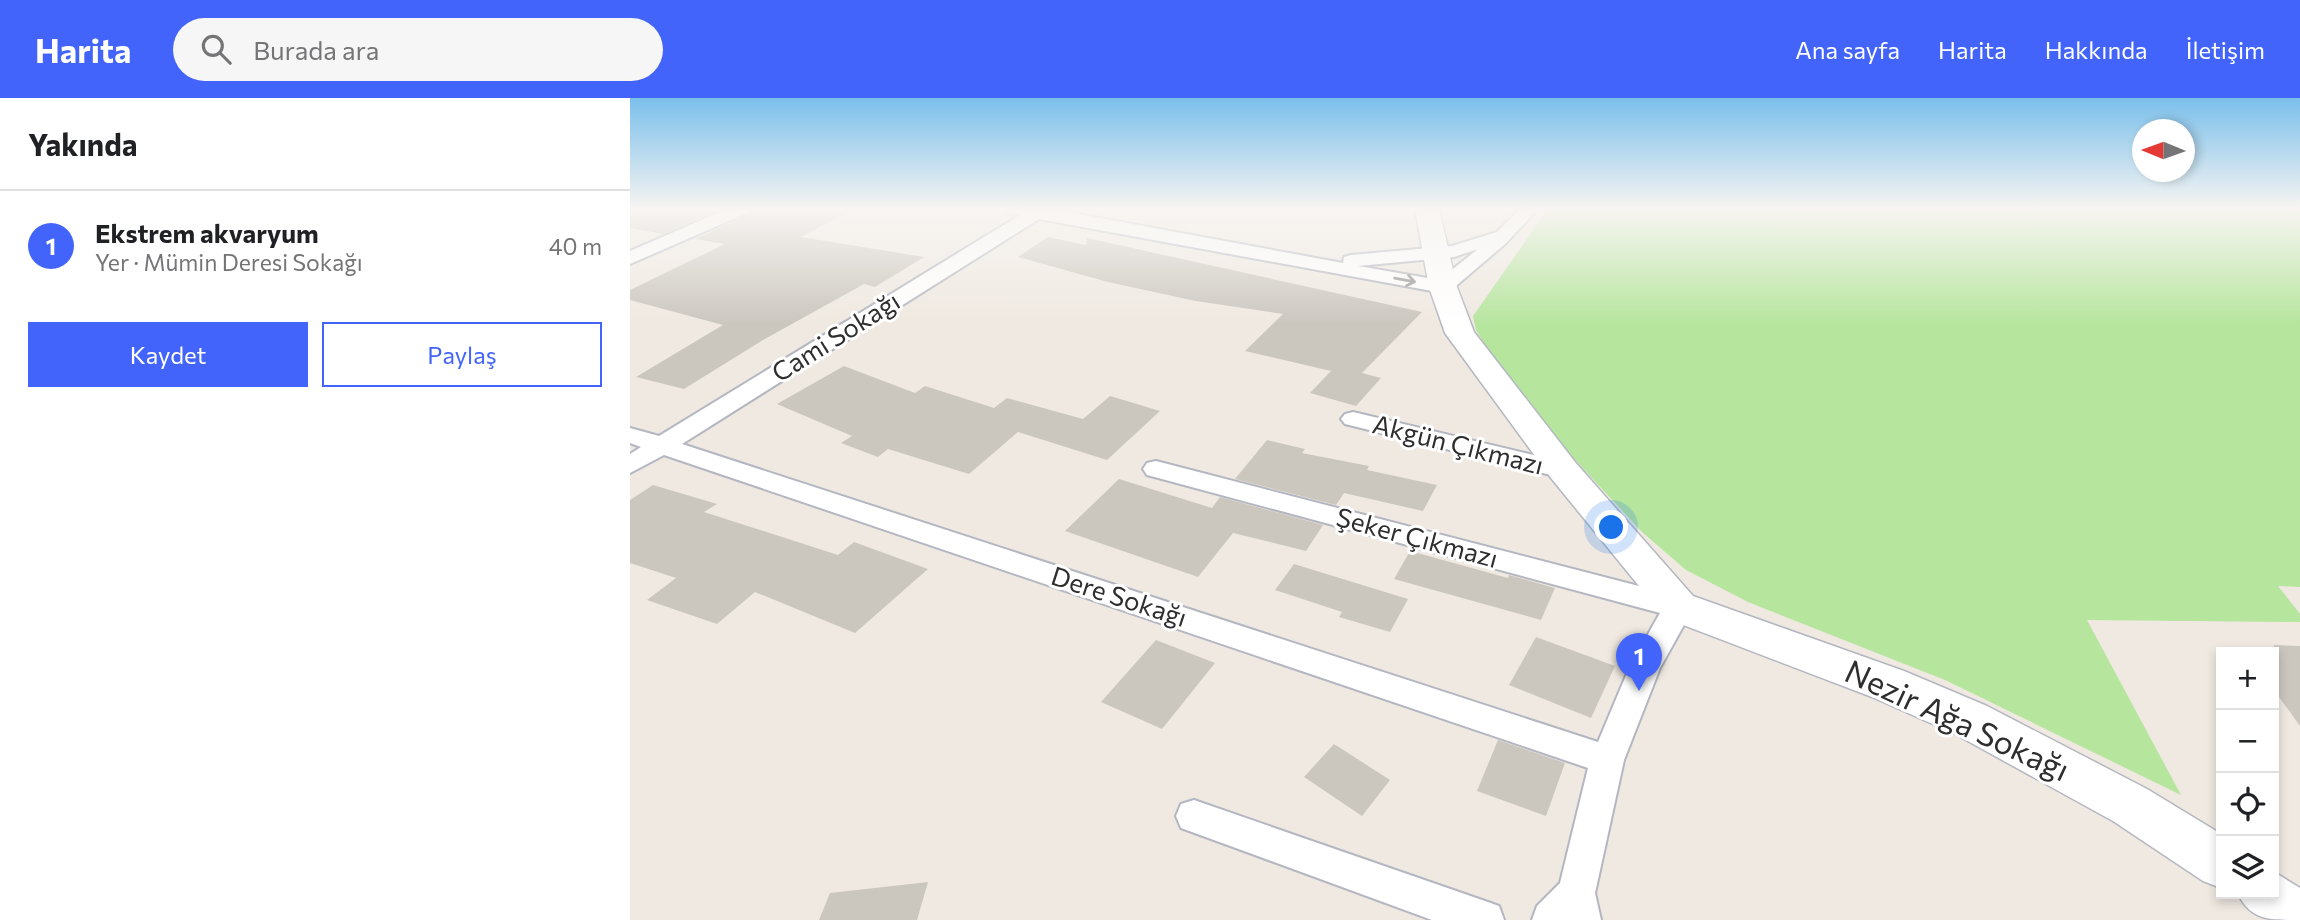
<!DOCTYPE html>
<html lang="tr">
<head>
<meta charset="utf-8">
<style>
	:root { --surface:#fff; --page:#f6f6f6; --text:#202124; --muted:#757577; --line:#e0e0e0; --accent:#4264fb }
	body { margin:0; font-family:Commissioner,sans-serif; background:var(--page); color:var(--text) }
	.controls { position:absolute; right:21px; bottom:21px; display:grid; overflow:hidden; border-radius:0px; box-shadow:0 4px 10px #0003 }
	.controls button { width:63px; height:63px; display:grid; place-items:center; padding:0; border:0; border-bottom:2px solid var(--line); background:var(--surface); color:var(--text); font:35px sans-serif }
	.compass { position:absolute; left:1502px; top:21px; width:63px; height:63px; border-radius:50%; background:var(--surface); box-shadow:0 4px 10px #0003; rotate:271deg }
	.you { position:absolute; left:982px; top:430px; width:24px; height:24px; margin:-18px; border:5px solid #fff; border-radius:50%; background:#1a73e8; box-shadow:0 0 0 10px #1a73e833 }
	.badge { display:grid; place-items:center; width:46px; height:46px; border-radius:50%; background:var(--accent); color:#fff; font-size:23px; font-weight:700 }
	.pin { position:absolute; translate:-50% -58px; filter:drop-shadow(0 2px 4px #0008) }
	.pin::after { content:''; position:absolute; top:37px; width:24px; height:21px; background:inherit; clip-path:polygon(0 0,100% 0,50% 100%) }
	.list { margin:0; padding:0; list-style:none }
	h2 { display:flex; justify-content:space-between; align-items:center; height:91px; margin:0; padding:0 28px; font-size:30px }
	h2 small { font-size:23px; font-weight:400; color:var(--muted) }
	.list li { display:grid; grid-template-columns:46px 1fr auto; gap:21px; align-items:center; box-sizing:border-box; height:112px; padding:0 28px; border-top:2px solid var(--line) }
	.list b { display:block; font-size:26px; white-space:nowrap }
	.list p { margin:0; font-size:23px; white-space:nowrap; color:var(--muted) }
	.list em { font-size:23px; font-style:normal; color:var(--muted) }
	.actions { display:flex; gap:14px; padding:21px 28px }
	.actions a { flex:1; padding:16px 0; border:2px solid var(--accent); border-radius:0px; text-align:center; font-size:24px; color:var(--accent) }
	.actions .main { background:var(--accent); color:#fff }
	.icon { flex:none; width:38px; height:38px; fill:none; stroke:currentColor; stroke-width:2; stroke-linecap:round; stroke-linejoin:round }
	.map { position:relative; flex:none; width:1670px; height:822px; overflow:hidden }
	header { display:flex; align-items:center; gap:42px; box-sizing:border-box; height:98px; padding:0 35px; background:var(--accent); color:#fff }
	header strong { font-size:33px }
	nav { display:flex; gap:38px; margin-inline-start:auto; font-size:24px }
	.search { width:490px; height:63px; background:var(--page); display:flex; align-items:center; gap:18px; box-sizing:border-box; padding:0 24px; border-radius:38px; color:var(--muted); font-size:26px }
	main { display:flex }
	aside { flex:1; background:var(--surface) }
	.map>svg:first-child { display:block }
</style>
</head>
<body>
<header>
<strong>Harita</strong>
<div class="search"><svg class="icon" aria-label="search" viewBox="0 0 24 24"><circle cx="10" cy="10" r="6"/><path d="M15 15l6 6"/></svg>Burada ara</div>
<nav><a>Ana sayfa</a><a>Harita</a><a>Hakkında</a><a>İletişim</a></nav>
</header>
<main>
<aside>
<h2>Yakında<small></small></h2>
<ul class="list">
<li><span class="badge">1</span><div><b>Ekstrem akvaryum</b><p>Yer · Mümin Deresi Sokağı</p></div><em>40 m</em></li>
</ul>
<div class="actions"><a class="main">Kaydet</a><a>Paylaş</a></div>
</aside>
<div class="map">
<svg width="1670" height="822" viewBox="0 0 1670 822">
	<rect width="100%" height="100%" fill="#efe9e1"/>
	<path fill="#b6e59e" d="M 918,111 L 1670,111 L 1670,489 L 1648,488 L 1670,516 L 1670,524 L 1457,522 L 1551,697 L 1315,582 L 1118,504 L 1056,472 L 1012,434 L 936,352 L 875,279 L 846,232 L 843,218 Z"/>
	<g fill="#cbc7bf">
		<path d="M 0,111 L 90,111 L 34,136 L 0,130 Z"/>
		<path d="M 123,111 L 224,111 L 171,139 L 294,159 L 245,189 L 234,186 L 133,242 L 54,291 L 6,279 L 93,227 L 0,202 L 0,192 L 95,146 L 65,141 L 118,117 Z"/>
		<path d="M 418,139 L 456,147 L 457,140 L 792,214 L 732,275 L 751,280 L 726,308 L 680,295 L 701,273 L 615,253 L 653,216 L 566,203 L 478,184 L 388,159 Z"/>
		<path d="M 214,268 L 285,295 L 295,288 L 364,310 L 377,300 L 453,321 L 480,298 L 530,313 L 477,362 L 388,334 L 339,376 L 258,351 L 248,359 L 211,345 L 222,338 L 147,306 Z"/>
		<path d="M 637,342 L 675,351 L 672,355 L 739,368 L 737,372 L 807,387 L 793,413 L 714,395 L 706,407 L 605,381 Z"/>
		<path d="M 489,381 L 582,410 L 590,399 L 693,427 L 676,453 L 603,435 L 568,479 L 435,433 Z"/>
		<path d="M 23,387 L 87,406 L 74,414 L 208,457 L 224,444 L 298,471 L 225,535 L 125,494 L 87,526 L 17,502 L 46,480 L 0,465 L 0,402 Z"/>
		<path d="M 780,453 L 878,480 L 879,477 L 925,490 L 911,522 L 764,481 Z"/>
		<path d="M 664,466 L 778,501 L 760,534 L 709,519 L 712,514 L 645,492 Z"/>
		<path d="M 906,539 L 985,568 L 961,620 L 879,587 Z"/>
		<path d="M 526,542 L 585,565 L 532,631 L 471,604 Z"/>
		<path d="M 1644,547 L 1670,548 L 1670,628 L 1644,592 Z"/>
		<path d="M 868,642 L 935,665 L 916,718 L 847,693 Z"/>
		<path d="M 704,646 L 760,682 L 732,718 L 674,679 Z"/>
		<path d="M 298,784 L 287,822 L 189,822 L 200,795 Z"/>
	</g>
	<g fill="none" stroke-linecap="round" stroke-linejoin="round">
		<defs>
			<g id="street">
				<path d="M 97,111 L 120,111 L 117,115 L 0,166 L 0,153 Z"/>
				<path d="M 375,111 L 421,111 L 713,165 L 714,159 L 721,157 L 822,148 L 867,134 L 890,111 L 908,111 L 875,146 L 820,193 L 813,195 L 409,121 L 52,346 L 968,644 L 1000,568 L 1030,515 L 517,377 L 513,371 L 517,365 L 526,363 L 1059,501 L 1064,509 L 1030,570 L 994,662 L 965,795 L 971,822 L 902,822 L 907,808 L 930,785 L 958,670 L 34,357 L 0,375 L 0,356 L 11,349 L 0,345 L 0,330 L 29,338 L 390,117 L 378,115 ZM 848,151 L 809,182 L 728,168 L 824,159 Z"/>
				<path d="M 723,314 L 933,364 L 942,366 L 946,372 L 942,378 L 933,380 L 715,326 L 711,321 L 715,316 Z"/>
				<path d="M 564,702 L 855,803 L 869,808 L 874,822 L 802,822 L 551,730 L 546,718 L 551,706 Z"/>
			</g>
			<g id="secondary">
				<path d="M 785,111 L 809,111 L 827,189 L 844,234 L 945,364 L 1063,498 L 1274,573 L 1357,608 L 1517,691 L 1591,736 L 1591,790 L 1573,783 L 1483,723 L 1325,636 L 1242,599 L 1035,520 L 921,380 L 815,235 L 799,189 Z"/>
				<path d="M 1644,774 L 1670,790 L 1670,822 C 1638,822 1621,822 1608,796 L 1644,796 Z"/>
			</g>
		</defs>
		<use href="#street" stroke="#b4b7c1" stroke-width="4"/>
		<use href="#secondary" stroke="#b4b7c1" stroke-width="3"/>
		<use href="#street" fill="#fff" fill-rule="evenodd"/>
		<use href="#secondary" fill="#fff" fill-rule="evenodd"/>
	</g>
	<defs><path id="oneway-shaft" d="M-6 0H5M1.5-3L5.5 0L1.5 3" fill="none" stroke-width="1.6" stroke-linecap="round" stroke-linejoin="round" transform="scale(1.75)"/></defs>
	<use stroke="#969696" href="#oneway-shaft" transform="translate(775 182) rotate(10)"/>
	<linearGradient id="sky" x2="0" y2="1"><stop stop-color="#7abfeb"/><stop offset="0.49" stop-color="#f8f5f2"/><stop offset="1" stop-color="#f8f5f2" stop-opacity="0"/></linearGradient>
	<rect width="1670" height="226" fill="url(#sky)"/>
	<g text-anchor="middle" stroke-width="6" stroke-linejoin="round" paint-order="stroke">
		<g font-size="26" fill="#2e2e2e" stroke="#fff">
			<text transform="translate(206 239) rotate(-32)" y="9">Cami Sokağı</text>
			<text transform="translate(828 347) rotate(14)" y="9">Akgün Çıkmazı</text>
			<text transform="translate(787 440) rotate(15)" y="9">Şeker Çıkmazı</text>
			<text transform="translate(489 499) rotate(18)" y="9">Dere Sokağı</text>
		</g>
		<g font-size="32" fill="#2e2e2e" stroke="#fff">
			<text transform="translate(1327 623) rotate(25)" y="11">Nezir Ağa Sokağı</text>
		</g>
	</g>
</svg>
<div class="controls">
<button>+</button>
<button>−</button>
<button><svg class="icon" aria-label="locate" viewBox="0 0 24 24"><circle cx="12" cy="12" r="6"/><path d="M12 2v4M12 18v4M2 12h4M18 12h4"/></svg></button>
<button><svg class="icon" aria-label="layers" viewBox="0 0 24 24"><path d="M12 4l9 5-9 5-9-5zM3 14l9 5 9-5"/></svg></button>
</div>
<svg class="compass" viewBox="-18 -18 36 36"><path d="M0-13l5 13h-10z" fill="#e53935"/><path d="M0 13l5-13h-10z" fill="#757577"/></svg>
<div class="you"></div>
<div class="pin badge" style="left:1009px;top:593px">1</div>
</div>
</main>
</body>
</html>
